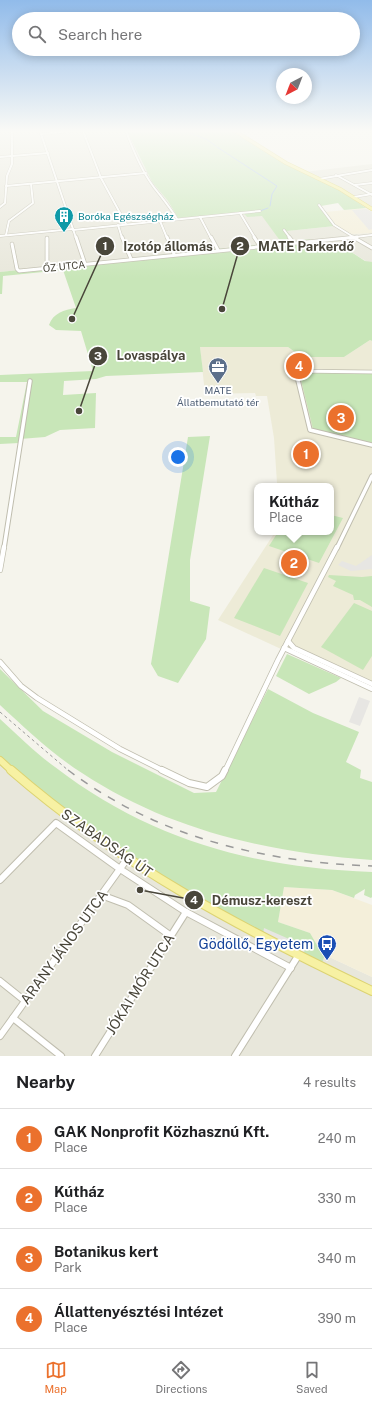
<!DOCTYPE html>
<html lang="en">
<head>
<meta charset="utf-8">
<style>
	:root { --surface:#fff; --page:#f2f2f2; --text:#202124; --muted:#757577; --line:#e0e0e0; --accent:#eb712d }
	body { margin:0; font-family:"Public Sans",sans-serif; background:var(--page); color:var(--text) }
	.compass { position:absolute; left:276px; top:68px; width:36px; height:36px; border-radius:50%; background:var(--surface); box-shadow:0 2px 10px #0003; rotate:222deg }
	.you { position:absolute; left:178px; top:457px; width:14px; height:14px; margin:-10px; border:3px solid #fff; border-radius:50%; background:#1a73e8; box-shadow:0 0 0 6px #1a73e833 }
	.badge { display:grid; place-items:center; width:26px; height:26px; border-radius:50%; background:var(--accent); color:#fff; font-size:13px; font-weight:700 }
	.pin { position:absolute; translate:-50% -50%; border:2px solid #fff; box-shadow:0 1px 4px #0006 }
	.popup { position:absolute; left:254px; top:483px; width:80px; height:52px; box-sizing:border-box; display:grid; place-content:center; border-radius:8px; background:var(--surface); filter:drop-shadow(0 1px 3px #0005); font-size:13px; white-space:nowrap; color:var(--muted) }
	.popup b { font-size:15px; color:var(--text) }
	.popup::after { content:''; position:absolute; left:50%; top:100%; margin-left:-8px; border:8px solid transparent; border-top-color:var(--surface) }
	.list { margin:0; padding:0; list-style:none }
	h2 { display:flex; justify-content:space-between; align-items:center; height:52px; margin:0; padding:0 16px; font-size:17px }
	h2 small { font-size:13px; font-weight:400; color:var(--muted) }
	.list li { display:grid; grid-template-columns:26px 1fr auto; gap:12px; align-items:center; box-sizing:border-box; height:60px; padding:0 16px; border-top:1px solid var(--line) }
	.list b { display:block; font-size:15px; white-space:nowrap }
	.list p { margin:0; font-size:13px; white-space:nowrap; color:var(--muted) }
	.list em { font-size:13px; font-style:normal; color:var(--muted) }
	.icon { flex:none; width:22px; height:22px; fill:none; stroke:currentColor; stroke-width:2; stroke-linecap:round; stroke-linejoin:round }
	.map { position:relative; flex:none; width:372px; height:1056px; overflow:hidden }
	.search { position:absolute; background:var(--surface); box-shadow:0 2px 10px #0003; left:12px; right:12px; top:12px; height:44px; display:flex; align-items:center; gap:10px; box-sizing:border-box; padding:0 14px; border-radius:22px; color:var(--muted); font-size:15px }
	.sheet { height:292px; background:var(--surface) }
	nav { display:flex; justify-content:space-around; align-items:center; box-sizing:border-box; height:56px; border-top:1px solid var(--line); background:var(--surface); font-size:11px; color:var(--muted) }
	nav a { display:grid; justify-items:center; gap:2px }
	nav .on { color:var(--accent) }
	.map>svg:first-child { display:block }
</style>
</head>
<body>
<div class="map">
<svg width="372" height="1056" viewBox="0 0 372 1056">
	<rect width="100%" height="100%" fill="#f5f4ec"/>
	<g fill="#e8e7db">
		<path d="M 0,131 L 126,131 L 152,182 L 168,201 L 177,217 L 243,213 L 247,217 L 262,215 L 282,242 L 0,272 Z"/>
		<path d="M 372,164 L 372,212 L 355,201 L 304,172 Z"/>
		<path d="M 335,226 L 352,234 L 372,233 L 372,265 L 339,244 L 315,245 L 310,239 L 294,241 L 287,231 Z"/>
		<path d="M 0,757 L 322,962 L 325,955 L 372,977 L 372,1056 L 0,1056 Z"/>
	</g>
	<g fill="#f4efda">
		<path d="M 366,208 L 372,212 L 372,233 L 352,234 L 335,226 L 325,212 Z"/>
		<path d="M 284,887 L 332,890 L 372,905 L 372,977 L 325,955 L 317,945 L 310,933 L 278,922 Z"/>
	</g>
	<path fill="#edebd7" d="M 370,340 L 372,341 L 372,372 L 313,429 L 372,443 L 372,691 L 218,620 L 275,532 L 331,532 L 331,486 L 264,486 L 267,483 L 277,483 L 274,438 L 267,396 L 256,396 L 255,393 L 205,394 L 200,347 L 288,347 L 302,357 L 344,357 Z"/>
	<g fill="#c8e6b8">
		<path d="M 127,131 L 234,131 L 283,162 L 338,189 L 366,208 L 344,210 L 338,203 L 321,206 L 335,226 L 287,231 L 294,241 L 310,239 L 315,245 L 339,244 L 365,261 L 372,262 L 372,341 L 370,340 L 344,357 L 302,357 L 288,347 L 200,347 L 203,372 L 106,376 L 96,379 L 64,381 L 63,395 L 96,393 L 95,428 L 60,430 L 45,437 L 20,439 L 19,443 L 0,444 L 0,437 L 16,437 L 27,382 L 0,382 L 0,375 L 93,371 L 81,331 L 56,330 L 49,325 C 53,313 64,310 76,308 L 63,270 L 3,276 L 2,294 L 0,294 L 0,272 L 281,242 L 262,216 L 247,217 L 243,213 L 178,218 L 168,201 L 152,182 Z"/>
		<path d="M 299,372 L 372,372 L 372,443 L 313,429 Z"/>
		<path d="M 210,436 L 190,560 L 190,601 L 210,607 L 206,639 L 178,683 L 158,676 L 151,664 L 188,437 Z"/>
		<path d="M 331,515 L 343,518 L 319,563 L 269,546 L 278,532 L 331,532 Z"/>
		<path d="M 264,568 L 308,583 L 280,636 L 234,618 Z"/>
		<path d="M 329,575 L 362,577 L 372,576 L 372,607 L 360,600 L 354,600 L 353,595 L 333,586 L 336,581 L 328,577 Z"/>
		<path d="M 354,603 L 372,611 L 372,656 L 363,670 L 321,647 Z"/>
		<path d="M 287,654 L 341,678 L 336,682 L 309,694 L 276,676 Z"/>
		<path d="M 0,669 L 43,711 L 112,752 L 194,793 L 216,792 L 268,689 L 313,713 L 359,732 L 346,762 L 361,770 L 360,778 L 372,782 L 372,860 C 270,853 168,830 82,773 C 52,754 26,729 0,705 Z"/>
		<path d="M 0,719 C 18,735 35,753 55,767 C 150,840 254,868 372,872 L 372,897 L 371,898 L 364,895 L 365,889 L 355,895 L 354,898 L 332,890 L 284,887 L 278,922 L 310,933 L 317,945 L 325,955 L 322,963 L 253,931 L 139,863 L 70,816 L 0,757 Z"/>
	</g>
	<g fill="#e7e6e3">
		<path d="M 366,209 L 372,212 L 372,229 L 369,230 L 352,210 Z"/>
		<path d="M 372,555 L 372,569 L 351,571 L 338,565 L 342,561 L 356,566 Z"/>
		<path d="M 359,697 L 370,701 L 360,726 L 349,722 Z"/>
		<path d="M 264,928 L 305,946 L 304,954 L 263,934 Z"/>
	</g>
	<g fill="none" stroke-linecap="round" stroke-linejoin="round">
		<g stroke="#aec6ec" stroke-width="1">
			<path d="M 184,131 L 206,139 L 216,146"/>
			<path d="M 217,147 L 277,186 L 272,194 L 270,206"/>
			<path d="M 260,211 L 268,208"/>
		</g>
		<defs>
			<g id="minor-far4">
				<path d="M 40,131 L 76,238"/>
				<path d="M 83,131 L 101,178 L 126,224"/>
				<path d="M 126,131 C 133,150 141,170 153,186 C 162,198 170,207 177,219"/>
				<path d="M 41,134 L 73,131"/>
				<path d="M 0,157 L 48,153"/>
				<path d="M 336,175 L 372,195"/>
				<path d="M 319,179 L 372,170"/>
				<path d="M 355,185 L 372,183"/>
				<path d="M 6,186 L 146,173"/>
				<path d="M 354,197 L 372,194"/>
				<path d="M 319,205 L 334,225 L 355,238"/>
				<path d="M 0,207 L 5,203 L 7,176 L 12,164 L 12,131"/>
				<path d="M 240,213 L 255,238"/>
				<path d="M 200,217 L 211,238"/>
				<path d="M 160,221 L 167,238"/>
				<path d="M 118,225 L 122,238"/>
				<path d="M 73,230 L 260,211"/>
				<path d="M 284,230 L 290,238"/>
				<path d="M 6,235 L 9,221 L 33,203 L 31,184"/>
				<path d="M 0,236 L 73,229"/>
				<path d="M 347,238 L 372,235"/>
			</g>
			<g id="minor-far3">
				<path d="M 76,237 L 85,264"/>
				<path d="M 122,237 L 131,259"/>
				<path d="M 167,237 L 174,254"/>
				<path d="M 211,237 L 218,250"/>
				<path d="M 254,237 L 260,246"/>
				<path d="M 289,237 L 293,242"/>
				<path d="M 353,237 L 372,248"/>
				<path d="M 47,238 L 47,268"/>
				<path d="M 12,244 L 17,269 L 19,271 L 357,237"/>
				<path d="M 297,373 L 296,371 L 372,372"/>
			</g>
			<g id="minor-far2">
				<path d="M 296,372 L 310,430 L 372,445"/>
				<path d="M 4,548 L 30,381"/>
				<path d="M 337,548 L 372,476"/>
			</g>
			<g id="minor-far1">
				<path d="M 0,570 L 4,547"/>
				<path d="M 288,641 L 294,648 L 372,684"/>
				<path d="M 284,648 L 372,689"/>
				<path d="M 0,662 L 21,686 L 37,698 L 120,749 L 164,771"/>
				<path d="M 225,771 L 278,660 L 337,547"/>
			</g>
			<g id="minor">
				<path d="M 162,770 L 189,783 L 207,787 L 222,776 L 225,770"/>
				<path d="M 0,880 L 56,823 L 120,869 L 186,912 L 291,968"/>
				<path d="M 101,895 L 128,905 L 171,936"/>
				<path d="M 0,981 L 25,1001"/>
				<path d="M 13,1018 L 61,1056"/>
				<path d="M 0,1036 L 127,859"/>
				<path d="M 95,1056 L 186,912"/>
				<path d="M 235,1056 L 298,956"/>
			</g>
			<path id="major-far2" d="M 235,131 L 286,163 L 340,189 L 372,209"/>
			<path id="major-far1" d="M 0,760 L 12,771"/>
			<path id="major" d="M 11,770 C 120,865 242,929 372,991"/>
		</defs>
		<use href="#minor-far4" stroke="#c0beaf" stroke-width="3"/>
		<use href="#minor-far3" stroke="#c0beaf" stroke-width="4.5"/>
		<use href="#minor-far2" stroke="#c0beaf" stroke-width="5.5"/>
		<use href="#minor-far1" stroke="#c0beaf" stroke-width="6"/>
		<use href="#minor" stroke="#c0beaf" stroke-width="8"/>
		<use href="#major-far2" stroke="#dcd373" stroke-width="4"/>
		<use href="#major-far1" stroke="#dcd373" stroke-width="8"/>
		<use href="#major" stroke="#dcd373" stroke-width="10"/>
		<use href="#minor-far4" stroke="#fff" stroke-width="2"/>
		<use href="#minor-far3" stroke="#fff" stroke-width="3"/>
		<use href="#minor-far2" stroke="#fff" stroke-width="3.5"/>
		<use href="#minor-far1" stroke="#fff" stroke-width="4.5"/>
		<use href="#minor" stroke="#fff" stroke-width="6"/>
		<use href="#major-far2" stroke="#f7f1a3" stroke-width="3"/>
		<use href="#major-far1" stroke="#f7f1a3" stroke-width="6"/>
		<use href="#major" stroke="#f7f1a3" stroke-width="8"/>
		<path stroke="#9a9a9a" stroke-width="1" stroke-dasharray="3 3" stroke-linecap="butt" d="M 0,712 L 69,771"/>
		<path stroke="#9a9a9a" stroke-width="1.5" stroke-dasharray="8 8" stroke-linecap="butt" d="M 68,770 C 157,837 262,862 372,866"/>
	</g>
	<linearGradient id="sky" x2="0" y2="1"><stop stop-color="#91bbea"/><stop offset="0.47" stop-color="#fafaf6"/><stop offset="1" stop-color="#fafaf6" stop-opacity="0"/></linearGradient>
	<rect width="372" height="279" fill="url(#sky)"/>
	<defs>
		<symbol id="building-pin" viewBox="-11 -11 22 30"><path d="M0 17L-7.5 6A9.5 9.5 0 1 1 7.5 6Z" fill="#0f9aa8" stroke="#fff"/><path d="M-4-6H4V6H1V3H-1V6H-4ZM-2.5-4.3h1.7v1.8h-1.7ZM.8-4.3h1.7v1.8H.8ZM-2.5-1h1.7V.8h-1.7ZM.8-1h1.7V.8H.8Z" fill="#fff"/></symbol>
		<symbol id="office-pin" viewBox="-11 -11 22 30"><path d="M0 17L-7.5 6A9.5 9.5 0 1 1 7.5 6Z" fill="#5c6f8a" stroke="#fff"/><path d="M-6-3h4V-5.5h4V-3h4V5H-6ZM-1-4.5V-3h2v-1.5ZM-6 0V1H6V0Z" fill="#fff"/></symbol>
		<symbol id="bus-pin" viewBox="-11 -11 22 30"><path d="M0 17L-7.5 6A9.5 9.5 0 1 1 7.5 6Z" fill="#1a4fb4" stroke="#fff"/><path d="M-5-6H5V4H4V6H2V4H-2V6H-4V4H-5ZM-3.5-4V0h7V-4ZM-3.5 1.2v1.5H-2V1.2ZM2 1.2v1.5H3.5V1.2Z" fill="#fff"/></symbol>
	</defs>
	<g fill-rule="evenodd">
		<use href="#building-pin" x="53" y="205" width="22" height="30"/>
		<use href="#office-pin" x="207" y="356" width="22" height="30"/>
		<use href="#bus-pin" x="316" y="933" width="22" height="30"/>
	</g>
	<g text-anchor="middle" stroke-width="3.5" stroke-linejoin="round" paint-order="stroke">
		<g font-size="10" fill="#0d838f" stroke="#fff" text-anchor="start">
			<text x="78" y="220">Boróka Egészségház</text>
		</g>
		<g font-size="10" fill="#49463a" stroke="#fff">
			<text transform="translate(64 266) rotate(-6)" y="4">ŐZ UTCA</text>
		</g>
		<g font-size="10" fill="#4e5e75" stroke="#fff">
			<text x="218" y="394">MATE<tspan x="218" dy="12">Állatbemutató tér</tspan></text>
		</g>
		<g font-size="14" fill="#49463a" stroke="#fff">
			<text transform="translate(107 843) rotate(35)" y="5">SZABADSÁG ÚT</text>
			<text transform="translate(64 947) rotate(-54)" y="5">ARANY JÁNOS UTCA</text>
			<text transform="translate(140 984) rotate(-58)" y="5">JÓKAI MÓR UTCA</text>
		</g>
		<g font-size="14" fill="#164399" stroke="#fff" text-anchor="end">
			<text x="313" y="949">Gödöllő, Egyetem</text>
		</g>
	</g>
	<path fill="none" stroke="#49463a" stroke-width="1.5" d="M72 319L105 246M222 309L240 246M79 411L98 356M140 890L194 900"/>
	<g fill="#49463a" stroke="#fff" stroke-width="1.5">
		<circle cx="72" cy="319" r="4"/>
		<circle cx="222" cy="309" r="4"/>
		<circle cx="79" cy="411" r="4"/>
		<circle cx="140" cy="890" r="4"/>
		<circle cx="105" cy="246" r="10"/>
		<circle cx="240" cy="246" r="10"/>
		<circle cx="98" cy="356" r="10"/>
		<circle cx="194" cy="900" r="10"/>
	</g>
	<g font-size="12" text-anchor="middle" font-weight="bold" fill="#fff">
		<text x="105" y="250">1</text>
		<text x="240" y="250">2</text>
		<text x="98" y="360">3</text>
		<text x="194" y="904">4</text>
	</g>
	<g font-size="13" text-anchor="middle" font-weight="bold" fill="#49463a" stroke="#fff" stroke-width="3.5" stroke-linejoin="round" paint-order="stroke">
		<text x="168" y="251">Izotóp állomás</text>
		<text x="306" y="251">MATE Parkerdő</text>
		<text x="151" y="360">Lovaspálya</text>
		<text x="262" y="905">Démusz-kereszt</text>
	</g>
</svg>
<svg class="compass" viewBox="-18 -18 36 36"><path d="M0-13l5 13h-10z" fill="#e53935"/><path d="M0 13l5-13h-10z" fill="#757577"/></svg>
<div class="you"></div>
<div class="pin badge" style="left:306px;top:454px">1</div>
<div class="pin badge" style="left:294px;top:563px">2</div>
<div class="popup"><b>Kútház</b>Place</div>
<div class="pin badge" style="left:341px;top:418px">3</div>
<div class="pin badge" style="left:299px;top:366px">4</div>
<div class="search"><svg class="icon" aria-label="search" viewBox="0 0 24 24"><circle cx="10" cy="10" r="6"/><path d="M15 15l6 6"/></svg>Search here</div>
</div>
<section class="sheet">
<h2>Nearby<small>4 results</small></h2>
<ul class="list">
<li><span class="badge">1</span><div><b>GAK Nonprofit Közhasznú Kft.</b><p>Place</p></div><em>240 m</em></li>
<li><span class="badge">2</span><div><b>Kútház</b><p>Place</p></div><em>330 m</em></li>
<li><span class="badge">3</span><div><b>Botanikus kert</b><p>Park</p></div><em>340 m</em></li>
<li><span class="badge">4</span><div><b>Állattenyésztési Intézet</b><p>Place</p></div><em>390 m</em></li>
</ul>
</section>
<nav>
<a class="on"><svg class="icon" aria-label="map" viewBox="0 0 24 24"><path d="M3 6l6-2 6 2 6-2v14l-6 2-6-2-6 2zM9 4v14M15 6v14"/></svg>Map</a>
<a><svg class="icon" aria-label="directions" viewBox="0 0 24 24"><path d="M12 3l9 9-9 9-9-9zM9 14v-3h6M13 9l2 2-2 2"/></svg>Directions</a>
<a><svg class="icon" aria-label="saved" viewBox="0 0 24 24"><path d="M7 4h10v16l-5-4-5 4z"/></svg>Saved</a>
</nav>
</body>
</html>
